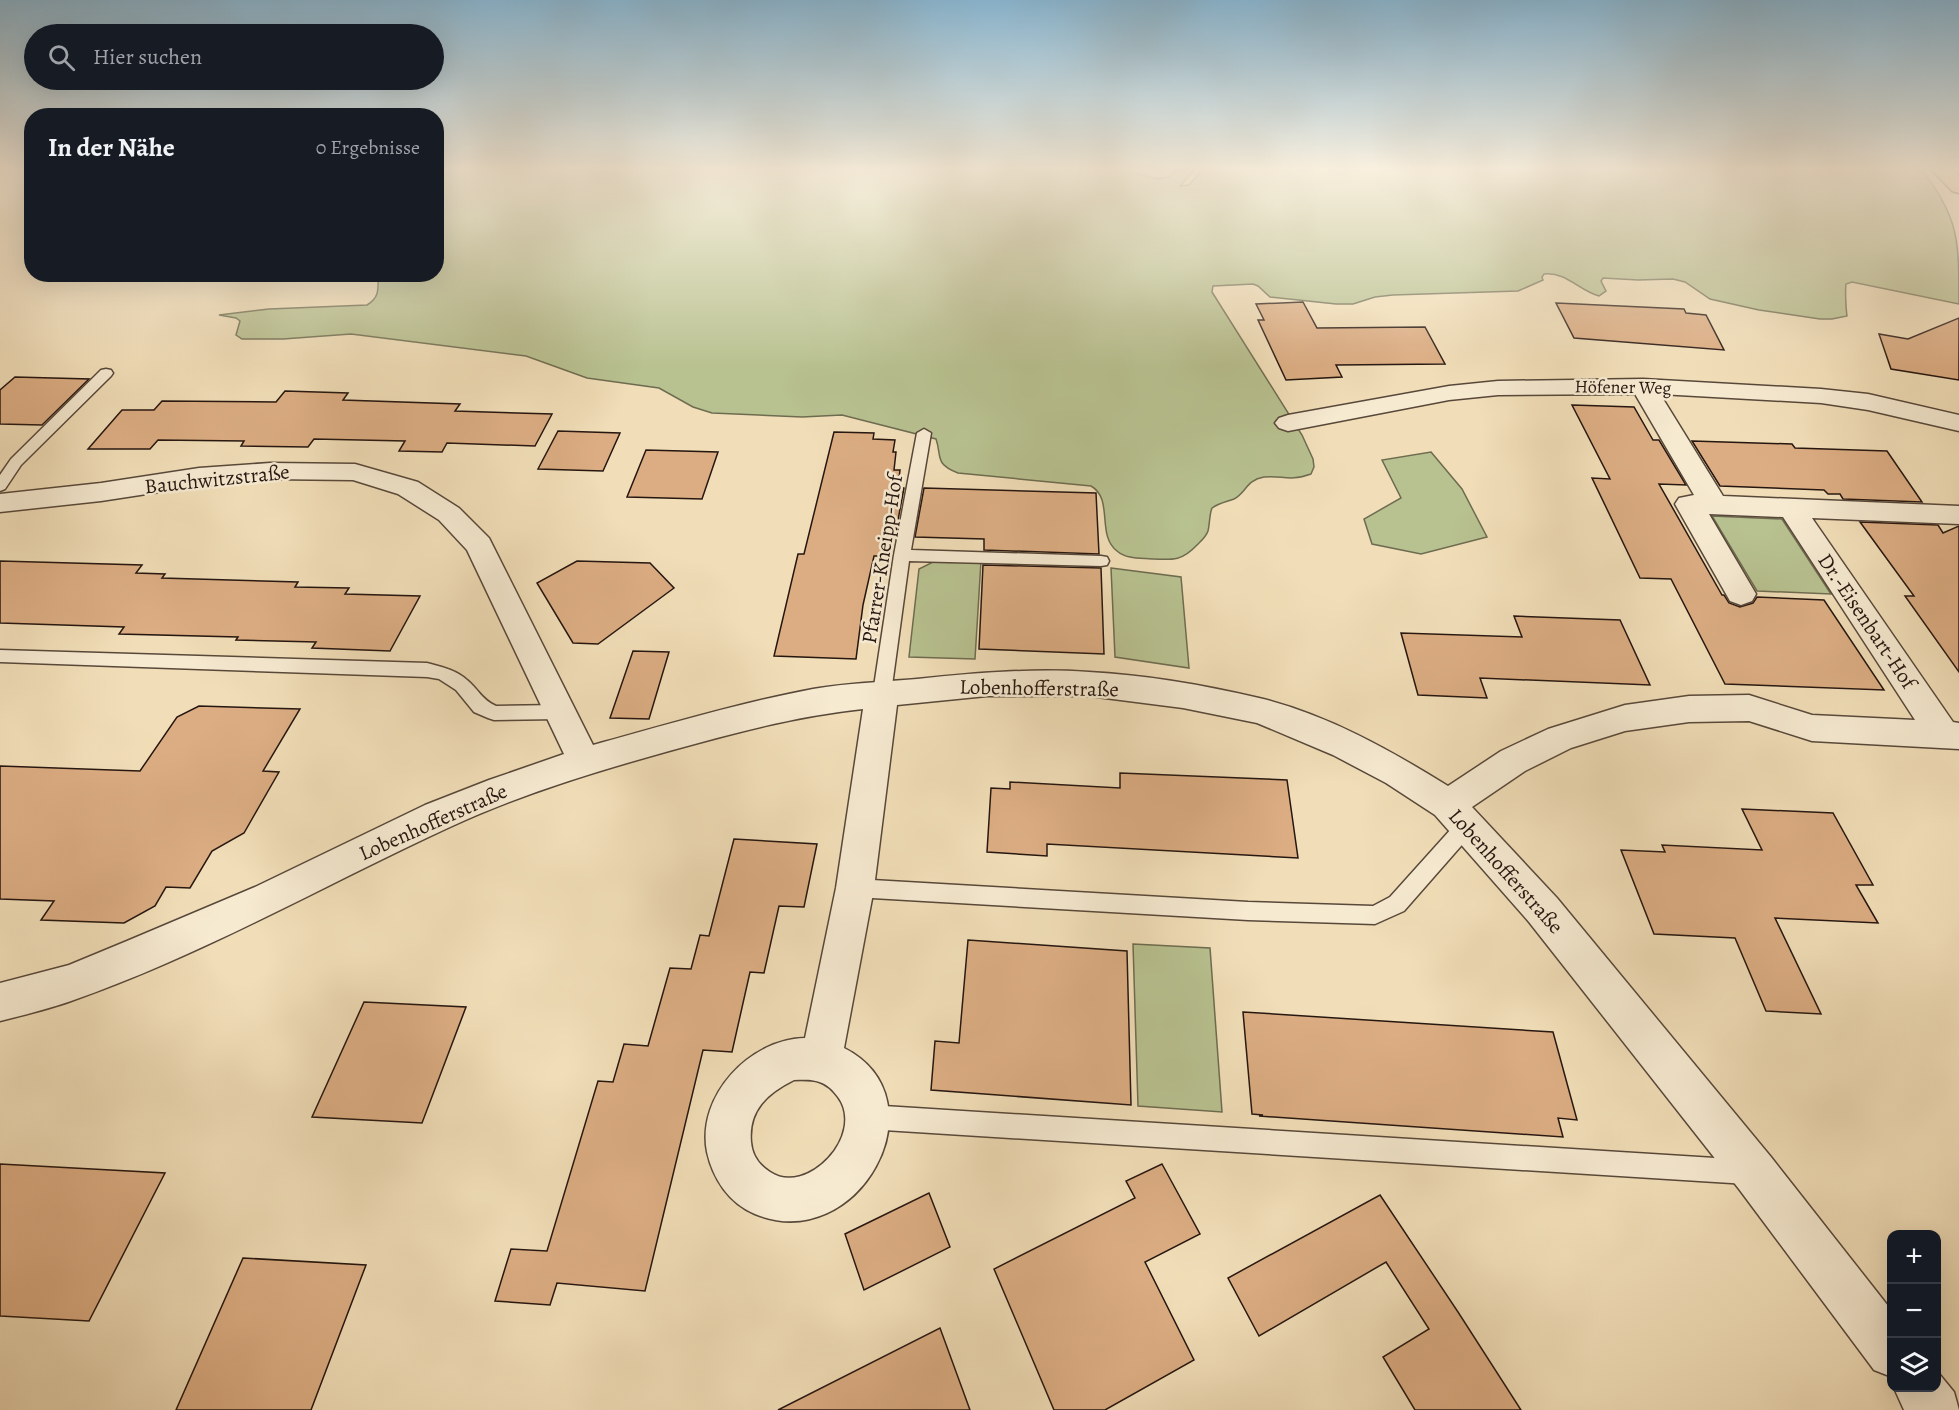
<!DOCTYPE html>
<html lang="de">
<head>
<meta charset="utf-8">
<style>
	:root { --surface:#171b24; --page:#20242c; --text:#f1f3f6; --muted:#9ea1a6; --line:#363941 }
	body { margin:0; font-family:Alegreya,serif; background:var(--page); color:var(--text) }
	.controls { position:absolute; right:18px; bottom:18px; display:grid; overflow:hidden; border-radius:12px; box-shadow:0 6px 24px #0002 }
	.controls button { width:54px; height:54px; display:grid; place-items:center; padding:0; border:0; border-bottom:2px solid var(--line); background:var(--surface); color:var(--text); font:30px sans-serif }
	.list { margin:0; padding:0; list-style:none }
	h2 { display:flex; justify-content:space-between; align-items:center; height:78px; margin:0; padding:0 24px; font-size:26px }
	h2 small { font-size:20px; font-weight:400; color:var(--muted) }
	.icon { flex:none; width:33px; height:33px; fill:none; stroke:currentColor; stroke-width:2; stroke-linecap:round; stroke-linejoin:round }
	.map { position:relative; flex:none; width:1959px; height:1410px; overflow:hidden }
	.search { position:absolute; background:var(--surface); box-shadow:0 6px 24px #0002; left:24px; top:24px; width:420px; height:66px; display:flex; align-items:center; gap:15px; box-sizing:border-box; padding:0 21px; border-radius:33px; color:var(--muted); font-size:22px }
	.panel { position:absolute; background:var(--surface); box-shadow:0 6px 24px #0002; left:24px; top:108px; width:420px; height:174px; border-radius:24px }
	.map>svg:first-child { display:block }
</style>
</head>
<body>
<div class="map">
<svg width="1959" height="1410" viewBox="0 0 1959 1410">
	<rect width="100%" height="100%" fill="#f1deb8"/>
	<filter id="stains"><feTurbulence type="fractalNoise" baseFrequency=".00333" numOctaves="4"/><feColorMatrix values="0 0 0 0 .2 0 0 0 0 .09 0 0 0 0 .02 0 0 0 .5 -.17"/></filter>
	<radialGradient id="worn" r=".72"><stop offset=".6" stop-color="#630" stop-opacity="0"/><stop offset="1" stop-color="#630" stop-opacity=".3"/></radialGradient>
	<g fill="#b8c190" stroke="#6e6c50" stroke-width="1.5">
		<path d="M 437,169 L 1086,169 L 1125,170 L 1157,179 L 1168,177 L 1178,169 L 1195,169 L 1180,186 L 1189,185 L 1203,169 L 1921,169 C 1959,217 1959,240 1959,304 L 1852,282 L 1846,284 C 1845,290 1846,309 1847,316 L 1832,319 L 1820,319 L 1759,310 L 1710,299 L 1685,282 L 1673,279 L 1638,280 L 1603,278 L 1601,281 L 1606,291 L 1599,296 C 1578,290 1567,272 1544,274 L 1542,277 L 1543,280 L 1518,291 L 1393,295 L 1375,297 L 1353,304 L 1336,304 L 1270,297 L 1258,286 L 1253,284 L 1213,286 L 1212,292 L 1302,435 L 1313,459 L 1314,467 L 1311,474 C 1288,482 1283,475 1264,477 C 1246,480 1246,493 1234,499 C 1226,502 1219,503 1212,508 C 1209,516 1210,523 1208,531 C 1206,537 1201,541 1197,545 C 1182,561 1173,560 1152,559 C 1140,558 1126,559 1117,551 C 1096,535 1114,499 1091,486 L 958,473 C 934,464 942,456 936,439 L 842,415 L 802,417 L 712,413 L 693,407 L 659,388 L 587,378 L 526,356 L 351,334 L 283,339 L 242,339 L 236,335 L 240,321 L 236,318 L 219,315 L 269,309 L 367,305 C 380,297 378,289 378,275 L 436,274 Z"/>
		<path d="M 1431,452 L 1462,489 L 1487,537 L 1421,554 L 1372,544 L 1364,519 L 1401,498 L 1382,460 Z"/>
		<path d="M 1712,516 L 1782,519 L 1831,594 L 1757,591 Z"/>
		<path d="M 937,560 L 981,561 L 975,659 L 909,657 L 919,569 Z"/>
		<path d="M 1111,568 L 1181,577 L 1189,668 L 1115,657 Z"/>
		<path d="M 1133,944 L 1210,948 L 1222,1112 L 1138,1106 Z"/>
	</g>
	<g fill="#dcad83" stroke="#251610" stroke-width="1.5">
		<path d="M 1303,302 L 1317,328 L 1425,327 L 1445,364 L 1336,365 L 1342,377 L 1286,380 L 1258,320 L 1264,320 L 1256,304 Z"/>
		<path d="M 1556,303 L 1684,309 L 1686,313 L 1706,315 L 1724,350 L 1574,338 Z"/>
		<path d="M 1959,318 L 1959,380 L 1891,369 L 1879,334 L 1908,339 Z"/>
		<path d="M 15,377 L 89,379 L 42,425 L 0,424 L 0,390 Z"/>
		<path d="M 285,391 L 348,393 L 343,400 L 460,404 L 455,411 L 552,414 L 535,446 L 447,443 L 442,452 L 399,451 L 405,441 L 314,439 L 308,447 L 241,446 L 244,441 L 158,440 L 150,449 L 88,449 L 122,410 L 154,410 L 162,401 L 276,402 Z"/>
		<path d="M 1572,405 L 1634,407 L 1653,440 L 1659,440 L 1686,485 L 1659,484 L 1722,595 L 1724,595 L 1729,603 L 1740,607 L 1753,603 L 1757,597 L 1824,600 L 1884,690 L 1725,684 L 1671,579 L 1640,578 L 1592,478 L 1610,479 Z"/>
		<path d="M 558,431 L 620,433 L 603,471 L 538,469 Z"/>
		<path d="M 834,432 L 874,433 L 873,439 L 895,440 L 893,452 L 896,452 L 894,470 L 900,470 L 898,487 L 904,488 L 895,536 L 884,536 L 880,556 L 874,556 L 863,605 L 856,659 L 774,656 L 798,554 L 804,554 Z"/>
		<path d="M 1692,441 L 1792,444 L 1795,448 L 1887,451 L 1922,502 L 1843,499 L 1840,494 L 1828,494 L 1824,490 L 1720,486 Z"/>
		<path d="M 646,450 L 718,452 L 702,499 L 627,497 Z"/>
		<path d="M 924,488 L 1096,493 L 1099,554 L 984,550 L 984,539 L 915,537 Z"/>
		<path d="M 1860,522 L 1938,525 L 1943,533 L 1959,526 L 1959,672 L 1905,596 L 1914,596 Z"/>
		<path d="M 0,561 L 142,565 L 136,573 L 165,574 L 162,578 L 298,582 L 295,587 L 349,588 L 345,594 L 420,596 L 390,651 L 312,648 L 316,642 L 236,640 L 238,637 L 119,634 L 124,627 L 0,623 Z"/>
		<path d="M 577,561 L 650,563 L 674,588 L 598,644 L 573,643 L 537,583 Z"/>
		<path d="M 983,565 L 1101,568 L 1104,654 L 979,649 Z"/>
		<path d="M 1514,616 L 1620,620 L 1650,685 L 1480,678 L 1487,698 L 1418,695 L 1401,633 L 1522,637 Z"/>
		<path d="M 633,651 L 669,652 L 649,719 L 610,718 Z"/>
		<path d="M 199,706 L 300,709 L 263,771 L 279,772 L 244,833 L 212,851 L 190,888 L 166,887 L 155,906 L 124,923 L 41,920 L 54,901 L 0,899 L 0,766 L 140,771 L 177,717 Z"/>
		<path d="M 1120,773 L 1287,780 L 1298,858 L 1047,844 L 1047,856 L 987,852 L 991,788 L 1010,789 L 1010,782 L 1120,788 Z"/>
		<path d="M 1742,809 L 1833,813 L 1873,885 L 1856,885 L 1878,923 L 1775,918 L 1821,1014 L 1766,1011 L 1735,938 L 1654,934 L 1621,850 L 1665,852 L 1662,845 L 1762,850 Z"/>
		<path d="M 734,839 L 817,844 L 804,907 L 779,906 L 764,973 L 750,972 L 732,1052 L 703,1050 L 645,1291 L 557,1283 L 550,1305 L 495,1301 L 511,1249 L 547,1251 L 598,1081 L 613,1082 L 624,1044 L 648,1046 L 670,968 L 691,969 L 700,935 L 709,936 Z"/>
		<path d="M 968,940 L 1127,951 L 1131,1105 L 931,1090 L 935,1041 L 959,1043 Z"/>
		<path d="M 364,1002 L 466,1007 L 422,1123 L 312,1117 Z"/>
		<path d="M 1243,1012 L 1553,1032 L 1577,1120 L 1558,1118 L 1563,1137 L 1259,1116 L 1263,1115 L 1252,1114 Z"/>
		<path d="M 0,1164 L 165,1173 L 89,1321 L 0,1316 Z"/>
		<path d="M 1162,1164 L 1200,1234 L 1145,1262 L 1194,1360 L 1105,1410 L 1054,1410 L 994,1269 L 1135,1198 L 1126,1181 Z"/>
		<path d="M 929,1193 L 950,1247 L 864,1290 L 845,1234 Z"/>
		<path d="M 1380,1195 L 1458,1312 L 1521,1410 L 1415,1410 L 1383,1357 L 1429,1329 L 1386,1262 L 1259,1336 L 1228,1278 Z"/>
		<path d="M 243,1258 L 366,1265 L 311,1410 L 176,1410 Z"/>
		<path d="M 940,1328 L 970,1410 L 778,1410 Z"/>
	</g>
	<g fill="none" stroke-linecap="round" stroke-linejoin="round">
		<defs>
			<g id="service">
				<path d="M 106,369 L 111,370 L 113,373 L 111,376 L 21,465 L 5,489 L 0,491 L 0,475 L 11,459 L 101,370 Z"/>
				<path d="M 924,429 L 931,433 L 911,550 L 1101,556 L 1107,557 L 1109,561 L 1107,565 L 1101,566 L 909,561 L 891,693 L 888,698 L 882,700 L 876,698 L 873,693 L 894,555 L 917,433 Z"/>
				<path d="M 0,650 L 427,663 C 442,667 456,670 467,680 C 478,689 482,700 496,706 L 559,705 L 565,707 L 568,712 L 565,717 L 559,719 L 494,720 L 488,718 L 474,712 L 456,690 L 439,679 L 427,677 L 0,662 Z"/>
				<path d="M 1468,816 L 1475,818 L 1478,824 L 1475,830 L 1404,911 L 1375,924 L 1248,920 L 855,897 L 848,894 L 845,888 L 848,882 L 855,879 L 1248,902 L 1373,906 L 1390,897 L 1461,818 Z"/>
				<path d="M 868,1105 L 1747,1160 L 1756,1163 L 1759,1172 L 1756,1181 L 1747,1184 L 868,1129 L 860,1125 L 856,1117 L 860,1109 Z"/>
			</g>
			<g id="minor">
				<path d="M 1643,379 L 1821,389 L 1868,394 L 1959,415 L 1959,431 L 1868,410 L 1821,403 L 1660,394 L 1723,496 L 1959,506 L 1959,524 L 1812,518 L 1953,722 L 1959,723 L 1959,749 L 1812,741 L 1749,721 L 1689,722 L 1625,731 L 1571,748 L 1525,771 L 1472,807 L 1557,898 L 1771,1157 L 1892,1311 L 1892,1377 L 1874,1370 L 1739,1189 L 1529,922 L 1435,815 L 1386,783 L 1333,755 L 1257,723 L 1183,708 L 1089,696 L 987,696 L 897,705 L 874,888 L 844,1048 C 945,1099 858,1257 755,1214 C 729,1203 713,1179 707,1152 C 696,1096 750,1039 805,1038 L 836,888 L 863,709 C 796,716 734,733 669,751 C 594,772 521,794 450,827 C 324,885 203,955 71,1001 C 48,1009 24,1015 0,1021 L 0,983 L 69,965 L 127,941 L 255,887 L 425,805 L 489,780 L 564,754 L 467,550 L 439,520 L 398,494 L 353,480 L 270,479 L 199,486 L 101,501 L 0,512 L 0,494 L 101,483 L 199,468 L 270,463 L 355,464 L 418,482 L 459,508 L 489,538 L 593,745 C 666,725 739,703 813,689 C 847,683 882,682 917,679 C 974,673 1031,668 1089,672 C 1145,675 1204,685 1259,698 C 1326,714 1390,750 1448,786 L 1501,751 L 1548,729 L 1625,705 L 1689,696 L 1749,695 L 1812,715 L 1915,720 L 1783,517 L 1709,514 L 1756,594 L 1752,601 L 1741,605 L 1730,601 L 1675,504 L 1679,498 L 1694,495 L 1635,394 L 1498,395 L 1449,400 L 1288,431 L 1279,428 L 1275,423 L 1279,418 L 1288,415 L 1449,386 L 1498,381 ZM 794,1080 C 814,1079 826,1080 838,1097 C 866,1135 807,1197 770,1172 C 759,1165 752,1155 751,1142 C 748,1110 768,1093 794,1080 Z"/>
				<path d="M 1936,1370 L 1954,1392 L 1959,1410 L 1904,1410 L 1894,1388 L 1936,1388 Z"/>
			</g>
			<path id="primary" d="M 1931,169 L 1951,169 L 1959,176 L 1959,193 L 1952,191 Z"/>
		</defs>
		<use href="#service" stroke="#58483a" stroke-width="3"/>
		<use href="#minor" stroke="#58483a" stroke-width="3"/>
		<use href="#primary" stroke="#251610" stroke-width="3"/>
		<use href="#service" fill="#f6ead1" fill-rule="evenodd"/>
		<use href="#minor" fill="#f6ead1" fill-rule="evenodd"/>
		<use href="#primary" fill="#e8bf7c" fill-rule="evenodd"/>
	</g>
	<linearGradient id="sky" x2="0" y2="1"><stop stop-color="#89b7d3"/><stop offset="0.46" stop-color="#f9f0df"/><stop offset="1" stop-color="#f9f0df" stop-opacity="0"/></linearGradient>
	<rect width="1959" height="367" fill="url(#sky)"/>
	<g text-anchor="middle" stroke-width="5" stroke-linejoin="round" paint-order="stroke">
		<g font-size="18" fill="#251610" stroke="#f6ead1">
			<text transform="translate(1623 387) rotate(1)" y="6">Höfener Weg</text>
		</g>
		<g font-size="21" fill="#251610" stroke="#f6ead1">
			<text transform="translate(217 479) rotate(-6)" y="7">Bauchwitzstraße</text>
			<text transform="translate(882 559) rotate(-81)" y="7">Pfarrer-Kneipp-Hof</text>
			<text transform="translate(1867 621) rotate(56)" y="7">Dr.-Eisenbart-Hof</text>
			<text transform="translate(1039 688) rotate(1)" y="7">Lobenhofferstraße</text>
			<text transform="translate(433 822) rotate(-24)" y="7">Lobenhofferstraße</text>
			<text transform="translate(1506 871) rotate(48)" y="7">Lobenhofferstraße</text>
		</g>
	</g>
	<rect width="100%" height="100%" filter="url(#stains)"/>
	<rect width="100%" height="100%" fill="url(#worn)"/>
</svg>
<div class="controls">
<button>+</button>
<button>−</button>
<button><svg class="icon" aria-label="layers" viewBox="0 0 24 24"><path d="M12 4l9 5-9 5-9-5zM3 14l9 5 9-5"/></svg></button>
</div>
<div class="search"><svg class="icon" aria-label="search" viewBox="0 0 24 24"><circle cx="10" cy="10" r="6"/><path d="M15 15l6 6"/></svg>Hier suchen</div>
<section class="panel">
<h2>In der Nähe<small>0 Ergebnisse</small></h2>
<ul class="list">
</ul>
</section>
</div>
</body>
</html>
